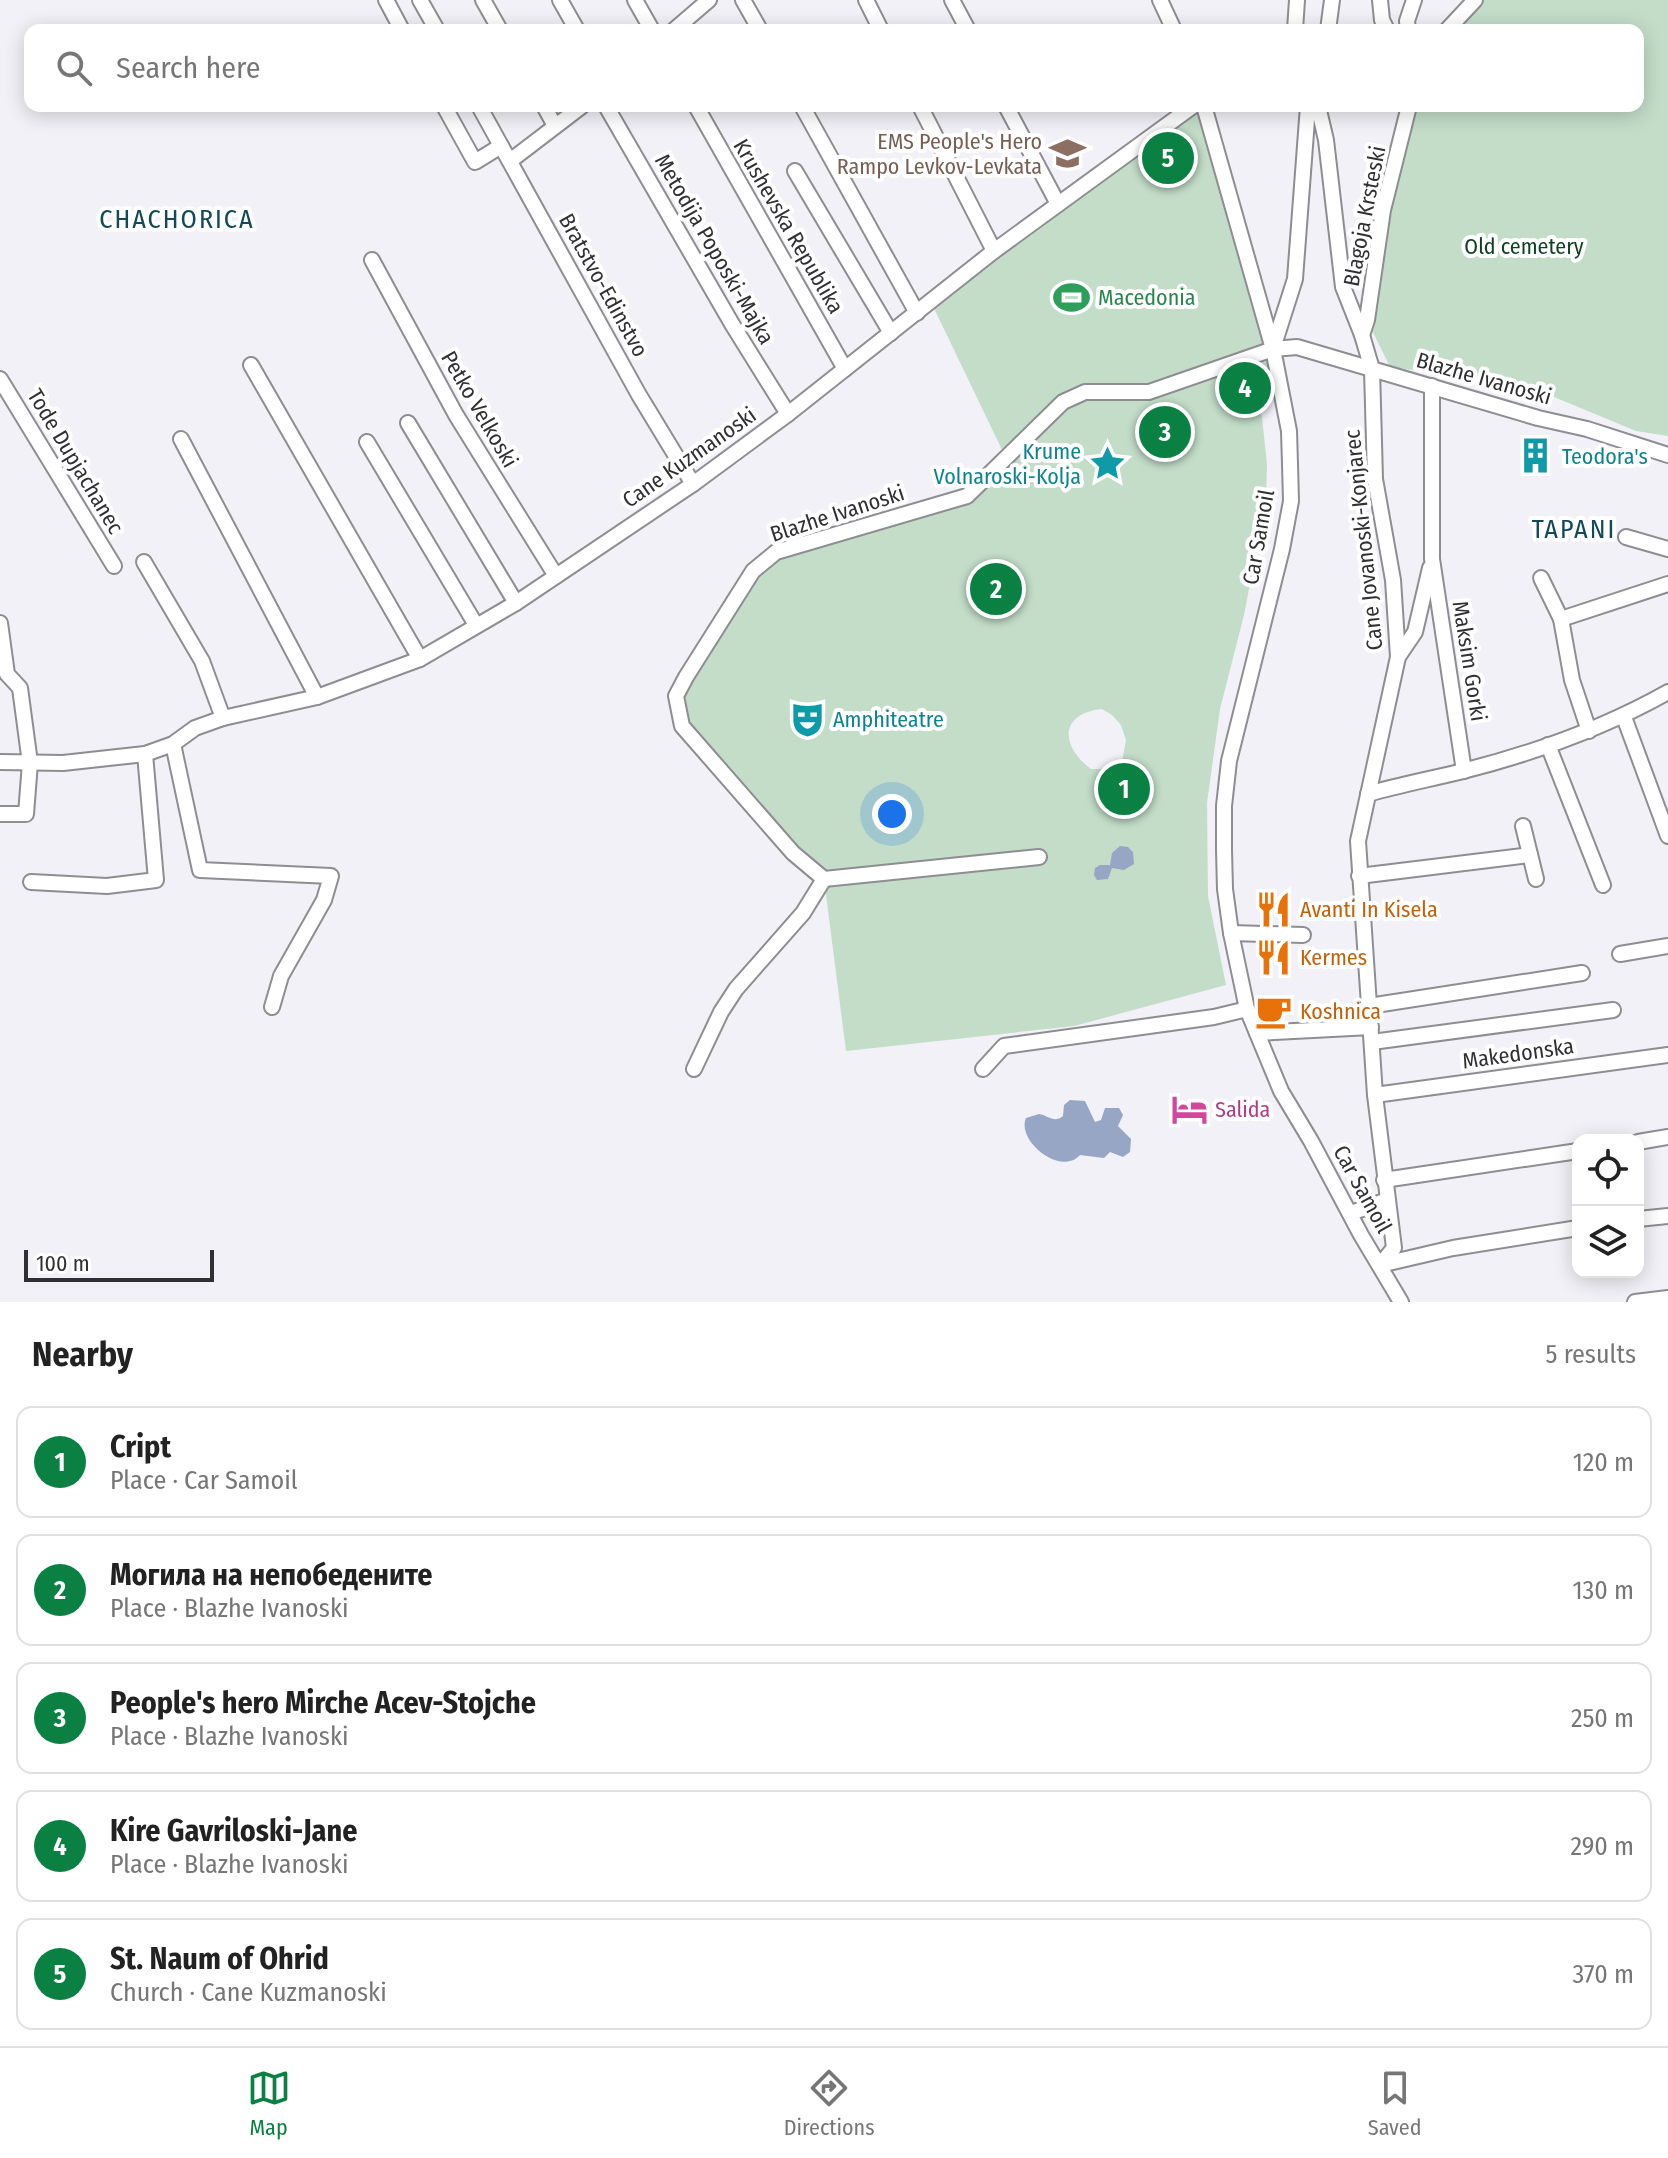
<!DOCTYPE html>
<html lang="en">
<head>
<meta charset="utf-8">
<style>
	:root { --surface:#fff; --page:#f6f6f6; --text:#222; --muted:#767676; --line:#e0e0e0; --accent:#0b8043 }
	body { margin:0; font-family:"Fira Sans Condensed",sans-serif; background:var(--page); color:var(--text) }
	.controls { position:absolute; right:24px; bottom:24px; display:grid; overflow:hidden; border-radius:16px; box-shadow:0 4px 20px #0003 }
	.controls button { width:72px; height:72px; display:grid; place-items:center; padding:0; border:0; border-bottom:2px solid var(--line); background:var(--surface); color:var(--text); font:40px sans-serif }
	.scale { position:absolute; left:24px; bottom:20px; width:190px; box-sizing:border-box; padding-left:8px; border:4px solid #303033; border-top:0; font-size:22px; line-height:28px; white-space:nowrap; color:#303033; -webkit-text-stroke:6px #fff; paint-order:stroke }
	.you { position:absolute; left:892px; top:814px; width:28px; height:28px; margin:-20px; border:6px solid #fff; border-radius:50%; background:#1a73e8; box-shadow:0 0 0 12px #1a73e833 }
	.badge { display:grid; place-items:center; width:52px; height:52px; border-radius:50%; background:var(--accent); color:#fff; font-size:26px; font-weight:700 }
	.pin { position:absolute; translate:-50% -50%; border:4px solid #fff; box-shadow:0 2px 8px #0006 }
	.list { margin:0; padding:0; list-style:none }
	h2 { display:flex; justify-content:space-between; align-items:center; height:104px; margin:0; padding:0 32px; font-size:34px }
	h2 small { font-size:26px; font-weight:400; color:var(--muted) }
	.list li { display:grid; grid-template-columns:52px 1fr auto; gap:24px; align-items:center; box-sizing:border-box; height:112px; margin:0 16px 16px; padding:0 16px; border:2px solid var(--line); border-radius:16px }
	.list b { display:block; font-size:30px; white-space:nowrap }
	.list p { margin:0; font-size:26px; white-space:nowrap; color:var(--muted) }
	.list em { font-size:26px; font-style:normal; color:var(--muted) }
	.icon { flex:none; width:44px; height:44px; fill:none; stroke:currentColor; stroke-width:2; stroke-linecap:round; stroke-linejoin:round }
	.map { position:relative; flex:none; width:1668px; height:1302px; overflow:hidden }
	.search { position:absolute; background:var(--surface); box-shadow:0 4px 20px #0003; left:24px; right:24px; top:24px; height:88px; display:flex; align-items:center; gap:20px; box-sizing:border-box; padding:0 28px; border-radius:16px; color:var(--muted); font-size:30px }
	.sheet { height:744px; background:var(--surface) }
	nav { display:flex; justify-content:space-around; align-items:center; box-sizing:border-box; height:112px; border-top:2px solid var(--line); background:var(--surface); font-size:22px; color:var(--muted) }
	nav a { display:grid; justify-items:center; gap:4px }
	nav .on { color:var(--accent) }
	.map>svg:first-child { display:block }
</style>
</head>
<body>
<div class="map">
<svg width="1668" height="1302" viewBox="0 0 1668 1302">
	<rect width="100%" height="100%" fill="#f1f1f7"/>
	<g fill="#c3ddc9" fill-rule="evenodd">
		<path d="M 1475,0 L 1668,0 L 1668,436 L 1636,431 L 1542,392 L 1475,378 L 1390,367 L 1367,320 L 1409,106 L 1638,106 L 1638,30 L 1447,30 Z"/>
		<path d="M 1204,106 L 1273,349 L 1259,390 L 1267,464 L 1266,500 L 1244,615 L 1220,709 L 1207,803 L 1208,896 L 1226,985 L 1074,1026 L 846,1051 L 824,879 L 677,710 L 686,677 L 732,607 L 776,552 L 967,496 L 1005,456 L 931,302 ZM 1102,709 L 1112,715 L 1121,725 L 1126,740 L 1122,762 L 1128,780 L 1134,782 L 1137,787 L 1134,793 L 1123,792 L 1123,782 L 1110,769 L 1091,769 C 1061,747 1058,714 1102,709 Z"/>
	</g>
	<g fill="#97a6c4">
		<path d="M 1120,846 L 1128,847 L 1133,852 L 1134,864 L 1124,870 L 1112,868 L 1108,879 L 1097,880 L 1094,875 L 1095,868 L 1100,865 L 1110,865 L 1112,853 Z"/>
		<path d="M 1070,1100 L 1085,1101 L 1095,1122 L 1101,1120 L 1105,1108 L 1119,1108 L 1123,1115 L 1118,1126 L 1131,1139 L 1130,1152 L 1123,1157 L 1110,1152 L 1104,1158 L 1080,1155 C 1060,1177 1016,1140 1026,1118 L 1039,1114 C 1048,1115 1054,1124 1063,1116 L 1064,1105 Z"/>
	</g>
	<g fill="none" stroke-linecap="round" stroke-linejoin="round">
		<defs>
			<g id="minor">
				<path d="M 386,0 L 402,30"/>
				<path d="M 420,0 L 437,30"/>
				<path d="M 483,0 L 500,30"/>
				<path d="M 560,0 L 577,30"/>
				<path d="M 635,0 L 652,30"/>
				<path d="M 743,0 L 760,30"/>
				<path d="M 866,0 L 881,30"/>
				<path d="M 952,0 L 968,30"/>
				<path d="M 1160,0 L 1174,30"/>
				<path d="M 1380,0 L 1382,20 L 1387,30"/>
				<path d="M 674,30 L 709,0"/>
				<path d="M 1295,30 L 1297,0"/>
				<path d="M 1328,30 L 1332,0"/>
				<path d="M 1408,30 L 1407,21 L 1414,0"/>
				<path d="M 1447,30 L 1475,0"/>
				<path d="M 444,106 L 475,162 L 501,146"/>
				<path d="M 479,106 L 639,395 L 693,484"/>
				<path d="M 544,106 L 555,126"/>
				<path d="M 606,106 L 732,324 L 788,414"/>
				<path d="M 696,106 L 845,369"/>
				<path d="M 802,106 L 917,313"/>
				<path d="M 920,106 L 994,251"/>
				<path d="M 1006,106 L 1058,204"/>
				<path d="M 1204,106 L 1273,349 L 1289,431 L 1290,464 L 1291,501 L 1282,549 L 1229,761 L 1224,806 L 1224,850 L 1225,889 L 1231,933 L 1247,1009 L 1281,1091 L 1311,1141 L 1361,1235 L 1401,1302"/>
				<path d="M 1318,106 L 1326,140 L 1343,287 L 1362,335 L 1372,369 L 1375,479 L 1393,580 L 1398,657 L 1358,841 L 1375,1095 L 1394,1248 L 1380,1265"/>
				<path d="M 510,161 L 582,106"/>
				<path d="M 795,171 L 891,333"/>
				<path d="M 372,260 L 456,415 L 556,576"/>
				<path d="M 1362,335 L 1367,320 L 1383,210 L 1409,106"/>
				<path d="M 1273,348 L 1295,279 L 1308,106"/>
				<path d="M 251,365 L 420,659"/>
				<path d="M 0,379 L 114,566"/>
				<path d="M 1432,386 L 1432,559 L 1464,771"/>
				<path d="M 408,423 L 516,603"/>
				<path d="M 181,439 L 317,697"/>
				<path d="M 367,442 L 476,625"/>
				<path d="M 1626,537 L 1668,549"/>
				<path d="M 144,562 L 202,661 L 223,718"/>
				<path d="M 1541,578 L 1561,619 L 1572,680 L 1589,731"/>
				<path d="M 1561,619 L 1668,584"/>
				<path d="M 0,623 L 7,674 L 20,688 L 30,763 L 26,814 L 0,814"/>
				<path d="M 1398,657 L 1415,632 L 1430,568"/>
				<path d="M 1624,717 L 1668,836"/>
				<path d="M 173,744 L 200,870 L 331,876 L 324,900 L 281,976 L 272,1007"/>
				<path d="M 1548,745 L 1603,885"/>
				<path d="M 0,762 L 63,763 L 145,754 L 173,744 L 195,728 L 223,718 L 317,697 L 420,659 L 516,603 L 693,484 L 788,414 L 994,251 L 1193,106"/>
				<path d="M 1368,794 C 1399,785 1431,779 1463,771 C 1534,753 1604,728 1668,692"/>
				<path d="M 1523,826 L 1536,879"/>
				<path d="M 1039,857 L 824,879 L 793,853 L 682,726 L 676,696 L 686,677 L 753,571 L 776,552 L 967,496 L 1063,402 L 1085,392 L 1149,392 L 1273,349 L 1297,347 L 1538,418 L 1587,429 L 1668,455"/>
				<path d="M 1359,876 L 1530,855"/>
				<path d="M 31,882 L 107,886 L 156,880 L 145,754"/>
				<path d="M 1231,933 L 1303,935"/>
				<path d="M 1620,954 L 1668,946"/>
				<path d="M 1369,1006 L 1582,973"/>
				<path d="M 1257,1033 L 1371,1027"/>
				<path d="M 1372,1042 L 1613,1010"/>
				<path d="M 694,1069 L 721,1012 L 736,989 L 803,913 L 824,879"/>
				<path d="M 983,1069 L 1004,1046 L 1214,1017 L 1247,1009"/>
				<path d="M 1375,1095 L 1668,1055"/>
				<path d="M 1638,1142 L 1668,1137"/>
				<path d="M 1384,1180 L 1578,1151"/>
				<path d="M 1351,1213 L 1387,1200"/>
				<path d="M 1638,1219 L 1668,1216"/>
				<path d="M 1380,1265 L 1453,1248 L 1578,1228"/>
				<path d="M 1635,1302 L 1668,1298"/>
			</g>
		</defs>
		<use href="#minor" stroke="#8d8d92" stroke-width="18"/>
		<use href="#minor" stroke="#fff" stroke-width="14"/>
	</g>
	<defs>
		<symbol id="school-bare" viewBox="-9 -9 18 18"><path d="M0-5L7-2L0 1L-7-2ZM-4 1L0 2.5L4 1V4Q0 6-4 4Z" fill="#8d6e63" stroke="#fff" stroke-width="2.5" paint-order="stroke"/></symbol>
		<symbol id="stadium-bare" viewBox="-9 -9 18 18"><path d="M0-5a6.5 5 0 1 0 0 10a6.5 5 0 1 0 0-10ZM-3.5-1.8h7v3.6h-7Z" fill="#2e9e5b" stroke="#fff" stroke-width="2.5" paint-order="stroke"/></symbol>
		<symbol id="building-bare" viewBox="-9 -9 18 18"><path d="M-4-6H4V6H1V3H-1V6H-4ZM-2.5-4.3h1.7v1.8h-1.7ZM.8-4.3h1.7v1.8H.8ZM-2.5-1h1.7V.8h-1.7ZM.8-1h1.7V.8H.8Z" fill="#0f9aa8" stroke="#fff" stroke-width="2.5" paint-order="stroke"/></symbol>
		<symbol id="sight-bare" viewBox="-9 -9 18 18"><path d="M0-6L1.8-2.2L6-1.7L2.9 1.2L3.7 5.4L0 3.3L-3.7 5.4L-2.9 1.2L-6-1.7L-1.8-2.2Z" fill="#0f9aa8" stroke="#fff" stroke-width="2.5" paint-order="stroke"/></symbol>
		<symbol id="theatre-bare" viewBox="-9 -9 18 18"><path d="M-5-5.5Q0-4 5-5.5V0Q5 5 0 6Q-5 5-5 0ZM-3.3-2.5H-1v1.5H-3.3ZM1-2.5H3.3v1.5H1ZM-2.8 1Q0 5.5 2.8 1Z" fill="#0f9aa8" stroke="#fff" stroke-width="2.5" paint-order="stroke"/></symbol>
		<symbol id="restaurant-bare" viewBox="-9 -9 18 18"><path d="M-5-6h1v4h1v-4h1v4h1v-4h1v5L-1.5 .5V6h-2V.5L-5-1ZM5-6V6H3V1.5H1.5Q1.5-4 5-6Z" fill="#e8710a" stroke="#fff" stroke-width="2.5" paint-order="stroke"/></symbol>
		<symbol id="cafe-bare" viewBox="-9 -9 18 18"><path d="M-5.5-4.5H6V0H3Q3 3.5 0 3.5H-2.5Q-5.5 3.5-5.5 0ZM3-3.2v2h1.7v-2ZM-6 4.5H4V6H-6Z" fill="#e8710a" stroke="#fff" stroke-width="2.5" paint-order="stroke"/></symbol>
		<symbol id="hotel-bare" viewBox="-9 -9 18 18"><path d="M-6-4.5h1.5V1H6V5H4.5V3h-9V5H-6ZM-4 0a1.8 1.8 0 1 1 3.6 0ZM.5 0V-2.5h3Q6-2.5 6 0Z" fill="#d1479c" stroke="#fff" stroke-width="2.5" paint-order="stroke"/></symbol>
	</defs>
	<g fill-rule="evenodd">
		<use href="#school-bare" x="1042" y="128" width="51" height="51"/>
		<use href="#stadium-bare" x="1046" y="272" width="51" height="51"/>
		<use href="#building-bare" x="1510" y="430" width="51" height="51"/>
		<use href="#sight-bare" x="1082" y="438" width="51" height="51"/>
		<use href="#theatre-bare" x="782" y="694" width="51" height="51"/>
		<use href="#restaurant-bare" x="1248" y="884" width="51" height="51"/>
		<use href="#restaurant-bare" x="1248" y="932" width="51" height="51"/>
		<use href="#cafe-bare" x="1248" y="986" width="51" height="51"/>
		<use href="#hotel-bare" x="1164" y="1084" width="51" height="51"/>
	</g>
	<g text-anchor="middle" stroke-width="8" stroke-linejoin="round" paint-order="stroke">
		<g font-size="22" fill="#785e54" stroke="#fff" text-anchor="end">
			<text x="1042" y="149">EMS People's Hero<tspan x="1042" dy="25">Rampo Levkov-Levkata</tspan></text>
		</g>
		<g font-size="22" fill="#303033" stroke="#fff">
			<text transform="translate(1364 216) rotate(-79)" y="8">Blagoja Krsteski</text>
			<text transform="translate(789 226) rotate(60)" y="8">Krushevska Republika</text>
			<text transform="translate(715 249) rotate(60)" y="8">Metodija Poposki-Majka</text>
			<text transform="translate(604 285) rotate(61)" y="8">Bratstvo-Edinstvo</text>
			<text transform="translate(1484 378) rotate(16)" y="8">Blazhe Ivanoski</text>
			<text transform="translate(480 409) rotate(60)" y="8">Petko Velkoski</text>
			<text transform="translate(689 457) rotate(-35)" y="8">Cane Kuzmanoski</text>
			<text transform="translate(76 461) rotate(59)" y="8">Tode Dupjachanec</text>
			<text transform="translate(837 513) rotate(-18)" y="8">Blazhe Ivanoski</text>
			<text transform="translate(1258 537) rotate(-80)" y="8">Car Samoil</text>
			<text transform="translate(1363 540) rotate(-96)" y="8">Cane Jovanoski-Konjarec</text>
			<text transform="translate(1470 661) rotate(81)" y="8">Maksim Gorki</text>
			<text transform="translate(1518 1053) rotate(-8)" y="8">Makedonska</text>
			<text transform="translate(1363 1189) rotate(61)" y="8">Car Samoil</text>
		</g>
		<g font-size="22" fill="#0f4223" stroke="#fff">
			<text x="1524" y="254">Old cemetery</text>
		</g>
		<g font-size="22" fill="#27864d" stroke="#fff" text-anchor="start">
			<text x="1098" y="305">Macedonia</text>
		</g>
		<g font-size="22" fill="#0d838f" stroke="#fff" text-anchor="start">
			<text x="1081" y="459" text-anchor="end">Krume<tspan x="1081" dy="25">Volnaroski-Kolja</tspan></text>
			<text x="1562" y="464">Teodora's</text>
			<text x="833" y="727">Amphiteatre</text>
		</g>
		<g font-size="22" fill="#c56008" stroke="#fff" text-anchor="start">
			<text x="1300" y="917">Avanti In Kisela</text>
			<text x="1300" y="965">Kermes</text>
			<text x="1300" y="1019">Koshnica</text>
		</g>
		<g font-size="22" fill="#b23c85" stroke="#fff" text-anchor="start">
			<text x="1215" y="1117">Salida</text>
		</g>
		<g font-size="26" letter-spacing="2" fill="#134958" stroke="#fff">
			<text x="177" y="228">CHACHORICA</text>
			<text x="1574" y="538">TAPANI</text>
		</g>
	</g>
</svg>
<div class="controls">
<button><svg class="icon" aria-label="locate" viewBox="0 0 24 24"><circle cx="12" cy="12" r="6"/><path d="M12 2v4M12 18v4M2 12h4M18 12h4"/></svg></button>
<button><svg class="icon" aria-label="layers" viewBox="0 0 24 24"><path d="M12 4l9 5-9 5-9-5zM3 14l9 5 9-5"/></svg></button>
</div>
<div class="scale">100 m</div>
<div class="you"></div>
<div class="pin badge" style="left:1124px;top:789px">1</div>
<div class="pin badge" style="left:996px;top:589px">2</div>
<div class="pin badge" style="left:1165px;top:432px">3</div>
<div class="pin badge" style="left:1245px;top:388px">4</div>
<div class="pin badge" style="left:1168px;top:158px">5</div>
<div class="search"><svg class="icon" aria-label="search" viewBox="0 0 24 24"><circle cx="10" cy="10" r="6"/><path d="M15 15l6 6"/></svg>Search here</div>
</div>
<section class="sheet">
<h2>Nearby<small>5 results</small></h2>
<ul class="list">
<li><span class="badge">1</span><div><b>Cript</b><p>Place · Car Samoil</p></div><em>120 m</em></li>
<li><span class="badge">2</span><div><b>Могила на непобедените</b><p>Place · Blazhe Ivanoski</p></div><em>130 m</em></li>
<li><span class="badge">3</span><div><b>People's hero Mirche Acev-Stojche</b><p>Place · Blazhe Ivanoski</p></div><em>250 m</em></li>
<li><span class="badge">4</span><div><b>Kire Gavriloski-Jane</b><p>Place · Blazhe Ivanoski</p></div><em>290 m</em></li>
<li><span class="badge">5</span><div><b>St. Naum of Ohrid</b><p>Church · Cane Kuzmanoski</p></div><em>370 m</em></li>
</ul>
</section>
<nav>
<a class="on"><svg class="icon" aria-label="map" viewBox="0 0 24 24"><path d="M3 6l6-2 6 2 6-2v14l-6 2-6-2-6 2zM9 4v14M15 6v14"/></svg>Map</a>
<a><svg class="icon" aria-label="directions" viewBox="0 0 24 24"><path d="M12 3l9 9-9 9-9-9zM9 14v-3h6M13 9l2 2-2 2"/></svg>Directions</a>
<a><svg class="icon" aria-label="saved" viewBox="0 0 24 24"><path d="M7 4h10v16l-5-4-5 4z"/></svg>Saved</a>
</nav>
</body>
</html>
